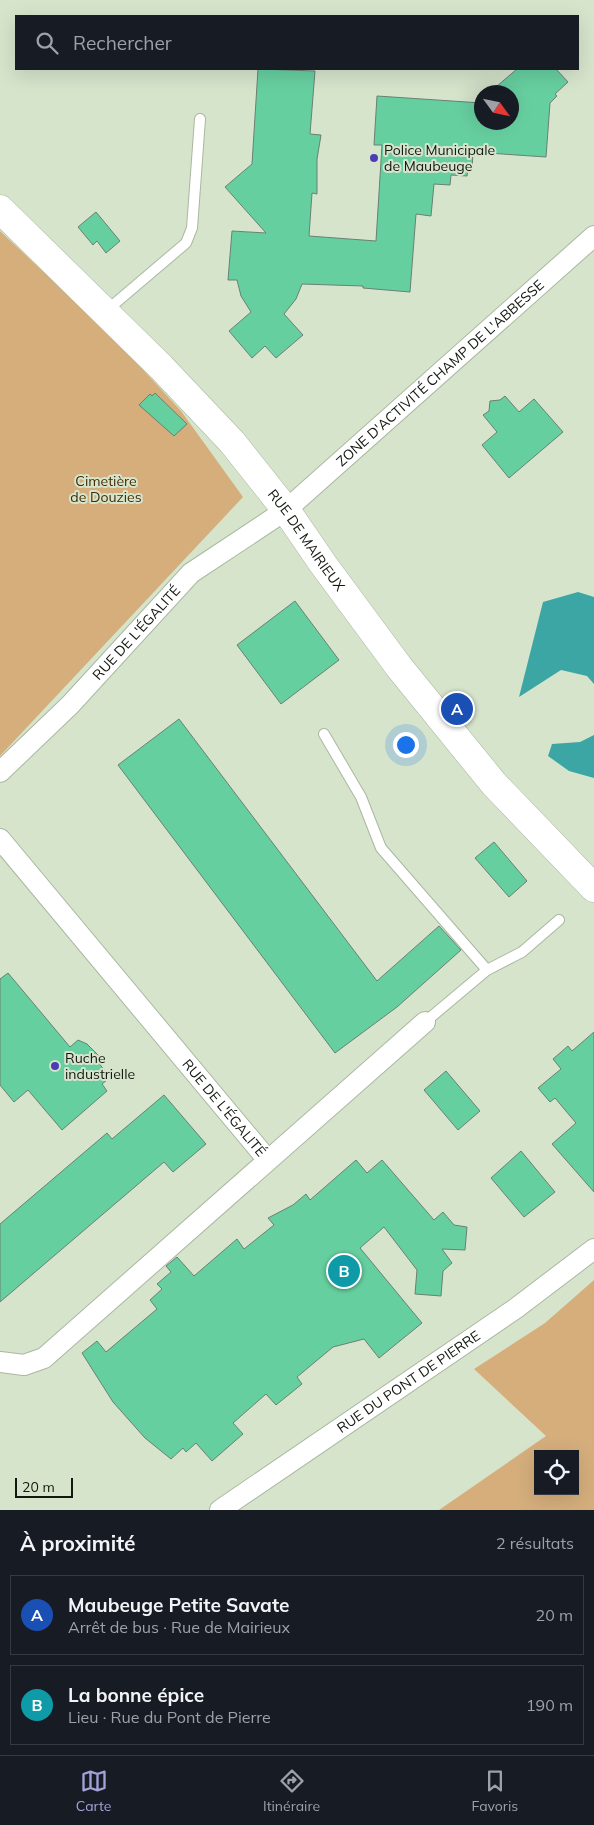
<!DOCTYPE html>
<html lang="fr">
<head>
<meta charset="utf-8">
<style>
	:root { --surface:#171b24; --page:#20242c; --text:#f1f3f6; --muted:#9ea1a6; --line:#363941; --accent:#a6a2d9 }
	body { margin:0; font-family:Mulish,sans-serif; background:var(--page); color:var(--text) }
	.controls { position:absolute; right:15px; bottom:15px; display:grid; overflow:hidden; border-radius:0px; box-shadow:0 5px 20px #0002 }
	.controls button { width:45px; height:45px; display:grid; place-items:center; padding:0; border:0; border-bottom:1px solid var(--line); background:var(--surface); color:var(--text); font:25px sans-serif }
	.compass { position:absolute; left:474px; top:85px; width:45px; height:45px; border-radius:50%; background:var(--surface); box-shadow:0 5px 20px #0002; rotate:123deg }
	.scale { position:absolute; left:15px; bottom:12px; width:58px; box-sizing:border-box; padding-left:5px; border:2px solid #12170f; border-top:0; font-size:14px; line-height:18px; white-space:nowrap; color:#12170f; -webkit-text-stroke:4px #d6e4cc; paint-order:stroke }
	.you { position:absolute; left:405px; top:744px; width:18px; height:18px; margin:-12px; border:4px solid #fff; border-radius:50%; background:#1a73e8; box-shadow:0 0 0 8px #1a73e833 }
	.badge { display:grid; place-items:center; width:32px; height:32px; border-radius:50%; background:var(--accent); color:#fff; font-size:16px; font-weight:700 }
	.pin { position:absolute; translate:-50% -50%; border:2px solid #fff; box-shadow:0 1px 5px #0006 }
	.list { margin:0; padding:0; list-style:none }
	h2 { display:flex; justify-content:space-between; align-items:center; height:65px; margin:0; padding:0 20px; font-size:21px }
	h2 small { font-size:16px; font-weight:400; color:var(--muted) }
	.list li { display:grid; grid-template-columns:32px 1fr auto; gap:15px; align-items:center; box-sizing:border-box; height:80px; margin:0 10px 10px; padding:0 10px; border:1px solid var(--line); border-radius:0px }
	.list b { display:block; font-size:19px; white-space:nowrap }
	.list p { margin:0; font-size:16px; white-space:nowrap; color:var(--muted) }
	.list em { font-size:16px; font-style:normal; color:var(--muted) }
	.icon { flex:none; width:28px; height:28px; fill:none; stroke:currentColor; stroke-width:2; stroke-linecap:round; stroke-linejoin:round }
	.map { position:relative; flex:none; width:594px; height:1510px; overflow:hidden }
	.search { position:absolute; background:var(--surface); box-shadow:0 5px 20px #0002; left:15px; right:15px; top:15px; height:55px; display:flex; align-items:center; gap:12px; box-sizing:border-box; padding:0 18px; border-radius:0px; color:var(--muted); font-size:19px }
	.sheet { height:245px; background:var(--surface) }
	nav { display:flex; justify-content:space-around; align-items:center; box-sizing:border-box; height:70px; border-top:1px solid var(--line); background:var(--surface); font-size:14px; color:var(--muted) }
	nav a { display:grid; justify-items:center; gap:2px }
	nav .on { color:var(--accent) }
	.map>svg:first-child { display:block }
</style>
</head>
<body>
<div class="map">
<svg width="594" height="1510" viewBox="0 0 594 1510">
	<rect width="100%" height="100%" fill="#d6e4cc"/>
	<g fill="#d5ae7c" fill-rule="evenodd">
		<path d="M 0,231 L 114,338 L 181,411 L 243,497 L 0,756 Z"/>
		<path d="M 594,1280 L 594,1510 L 439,1510 L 546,1436 L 474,1369 L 545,1323 ZM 538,1454 L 575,1454 L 575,1491 L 538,1491 Z"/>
	</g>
	<g fill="#3ba6a3">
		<path d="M 578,592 L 594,597 L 594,684 L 587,676 L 561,670 L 519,697 L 543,602 Z"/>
		<path d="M 594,735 L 594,778 L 569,771 L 548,756 L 552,744 L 580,742 Z"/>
	</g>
	<g fill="#66cfa0" stroke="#688174">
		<path d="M 258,69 L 315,71 L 310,134 L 321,135 L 317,159 L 317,194 L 312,193 L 309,236 L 376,241 L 382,145 L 374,145 L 377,96 L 482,103 L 482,122 L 512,122 L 512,92 L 490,92 L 517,69 L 556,69 L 568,82 L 555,94 L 557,96 L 550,103 L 546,157 L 473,152 L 472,170 L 468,169 L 467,176 L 451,175 L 450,185 L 434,184 L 431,216 L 416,214 L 410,292 L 363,288 L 363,286 L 302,284 L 296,299 L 284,314 L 303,335 L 276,358 L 265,346 L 252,358 L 229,331 L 251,312 L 241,296 L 237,280 L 228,280 L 232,231 L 266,233 L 225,187 L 252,164 Z"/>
		<path d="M 96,212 L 120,241 L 106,253 L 97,241 L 93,245 L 78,227 Z"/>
		<path d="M 155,393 L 187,424 L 174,436 L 139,405 L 150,394 L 152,396 Z"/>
		<path d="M 505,396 L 519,412 L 534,399 L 563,432 L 509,478 L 482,445 L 497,432 L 483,415 L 489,411 L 490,401 L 500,400 Z"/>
		<path d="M 295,601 L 339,660 L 281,704 L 237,645 Z"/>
		<path d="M 179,719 L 377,981 L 439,926 L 461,950 L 397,1007 L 335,1053 L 118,765 Z"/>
		<path d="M 494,842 L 527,881 L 509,897 L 475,858 Z"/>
		<path d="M 8,973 L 70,1047 L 78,1040 L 87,1044 L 102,1059 L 98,1062 L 105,1071 L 107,1080 L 102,1084 L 107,1091 L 62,1130 L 28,1090 L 14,1102 L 0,1085 L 0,979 Z"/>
		<path d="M 594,1032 L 594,1192 L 552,1144 L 576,1123 L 555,1098 L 550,1102 L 538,1088 L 561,1069 L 553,1059 L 568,1046 L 572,1051 Z"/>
		<path d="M 446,1071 L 480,1111 L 458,1130 L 424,1090 Z"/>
		<path d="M 164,1095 L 206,1144 L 173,1172 L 164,1162 L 0,1302 L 0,1224 L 107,1133 L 112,1139 Z"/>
		<path d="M 521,1151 L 555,1192 L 524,1217 L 491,1178 Z"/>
		<path d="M 356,1160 L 367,1173 L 382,1160 L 434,1220 L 443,1212 L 454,1225 L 467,1227 L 465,1250 L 442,1249 L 452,1263 L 443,1271 L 441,1296 L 415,1294 L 417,1270 L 384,1227 L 360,1248 L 422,1323 L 379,1358 L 364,1339 L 333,1347 L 297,1377 L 302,1384 L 276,1405 L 266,1394 L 233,1423 L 243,1434 L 212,1461 L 196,1443 L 186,1452 L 183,1448 L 171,1459 L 145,1438 L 113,1402 L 82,1353 L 97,1341 L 106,1352 L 157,1309 L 150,1300 L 162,1289 L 157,1284 L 171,1272 L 166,1266 L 177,1257 L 194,1276 L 237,1239 L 244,1249 L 274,1225 L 268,1218 L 293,1205 L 306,1194 L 310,1200 Z"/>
	</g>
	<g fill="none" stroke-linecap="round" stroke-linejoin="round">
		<defs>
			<g id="lane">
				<path d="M 106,311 L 186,243 L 192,228 L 200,119"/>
				<path d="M 324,734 L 361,797 L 381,848 L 487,970"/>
				<path d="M 425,1022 L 487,970 L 522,952 L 559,920"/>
			</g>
			<g id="street">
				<path id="s1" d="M 0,772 L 70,705 L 191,573 L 286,510 L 594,236"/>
				<path id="s2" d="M 0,839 L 267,1159"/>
				<path d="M 0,1362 L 24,1365 L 44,1358 L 425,1022"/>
				<path id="s3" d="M 220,1510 L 515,1309 L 594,1249"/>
			</g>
			<g id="secondary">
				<path id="s4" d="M 0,209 L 161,367 L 232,442 L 286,510 L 323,564 L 399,667 L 494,784 L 594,888"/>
			</g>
		</defs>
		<use href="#lane" stroke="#abb8a1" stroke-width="12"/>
		<use href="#street" stroke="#abb8a1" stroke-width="22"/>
		<use href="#secondary" stroke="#abb8a1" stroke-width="29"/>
		<use href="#lane" stroke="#fff" stroke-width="10"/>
		<use href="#street" stroke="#fff" stroke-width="20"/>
		<use href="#secondary" stroke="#fff" stroke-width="28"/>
	</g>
	<g fill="#4b3eb5" stroke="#d6e4cc" stroke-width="2">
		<circle cx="374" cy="158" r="5"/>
		<circle cx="55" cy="1066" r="5"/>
	</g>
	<g text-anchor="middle" stroke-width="4" stroke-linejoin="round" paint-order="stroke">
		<g font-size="14" fill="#12170f" stroke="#d6e4cc" text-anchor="start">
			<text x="384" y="155">Police Municipale<tspan x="384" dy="16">de Maubeuge</tspan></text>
			<text x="65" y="1063">Ruche<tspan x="65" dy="16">industrielle</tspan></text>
		</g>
		<g font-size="14" fill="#12170f" stroke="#d6e4cc">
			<text dy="5" stroke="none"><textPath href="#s1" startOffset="596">ZONE D'ACTIVITÉ CHAMP DE L'ABBESSE</textPath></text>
			<text dy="5" stroke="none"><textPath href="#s4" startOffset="452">RUE DE MAIRIEUX</textPath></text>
			<text dy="5" stroke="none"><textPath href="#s1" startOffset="195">RUE DE L'ÉGALITÉ</textPath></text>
			<text dy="5" stroke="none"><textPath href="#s2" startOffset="350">RUE DE L'ÉGALITÉ</textPath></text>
			<text dy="5" stroke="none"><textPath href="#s3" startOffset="228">RUE DU PONT DE PIERRE</textPath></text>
		</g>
		<g font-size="14" fill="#422a06" stroke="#d6e4cc">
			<text x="106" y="486">Cimetière<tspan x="106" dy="16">de Douzies</tspan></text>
		</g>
	</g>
</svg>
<div class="controls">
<button><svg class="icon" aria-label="locate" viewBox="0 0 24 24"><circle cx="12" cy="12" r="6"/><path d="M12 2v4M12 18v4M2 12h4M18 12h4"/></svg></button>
</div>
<svg class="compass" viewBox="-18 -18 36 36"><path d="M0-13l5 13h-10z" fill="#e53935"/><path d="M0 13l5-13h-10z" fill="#9ea1a6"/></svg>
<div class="scale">20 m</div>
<div class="you"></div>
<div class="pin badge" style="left:457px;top:709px;background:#1a4fb4">A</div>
<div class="pin badge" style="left:344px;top:1271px;background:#0f9aa8">B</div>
<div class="search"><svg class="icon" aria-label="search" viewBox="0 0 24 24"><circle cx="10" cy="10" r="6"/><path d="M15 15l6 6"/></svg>Rechercher</div>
</div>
<section class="sheet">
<h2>À proximité<small>2 résultats</small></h2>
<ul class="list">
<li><span class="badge" style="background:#1a4fb4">A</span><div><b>Maubeuge Petite Savate</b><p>Arrêt de bus · Rue de Mairieux</p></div><em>20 m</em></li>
<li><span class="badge" style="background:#0f9aa8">B</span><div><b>La bonne épice</b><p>Lieu · Rue du Pont de Pierre</p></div><em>190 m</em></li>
</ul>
</section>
<nav>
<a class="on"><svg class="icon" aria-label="map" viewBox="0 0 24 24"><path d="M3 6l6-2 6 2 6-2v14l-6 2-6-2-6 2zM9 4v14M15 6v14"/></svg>Carte</a>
<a><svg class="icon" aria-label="directions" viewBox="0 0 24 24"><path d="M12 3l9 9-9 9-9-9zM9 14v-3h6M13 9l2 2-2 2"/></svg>Itinéraire</a>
<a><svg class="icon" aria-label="saved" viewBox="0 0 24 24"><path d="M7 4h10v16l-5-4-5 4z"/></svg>Favoris</a>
</nav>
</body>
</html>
